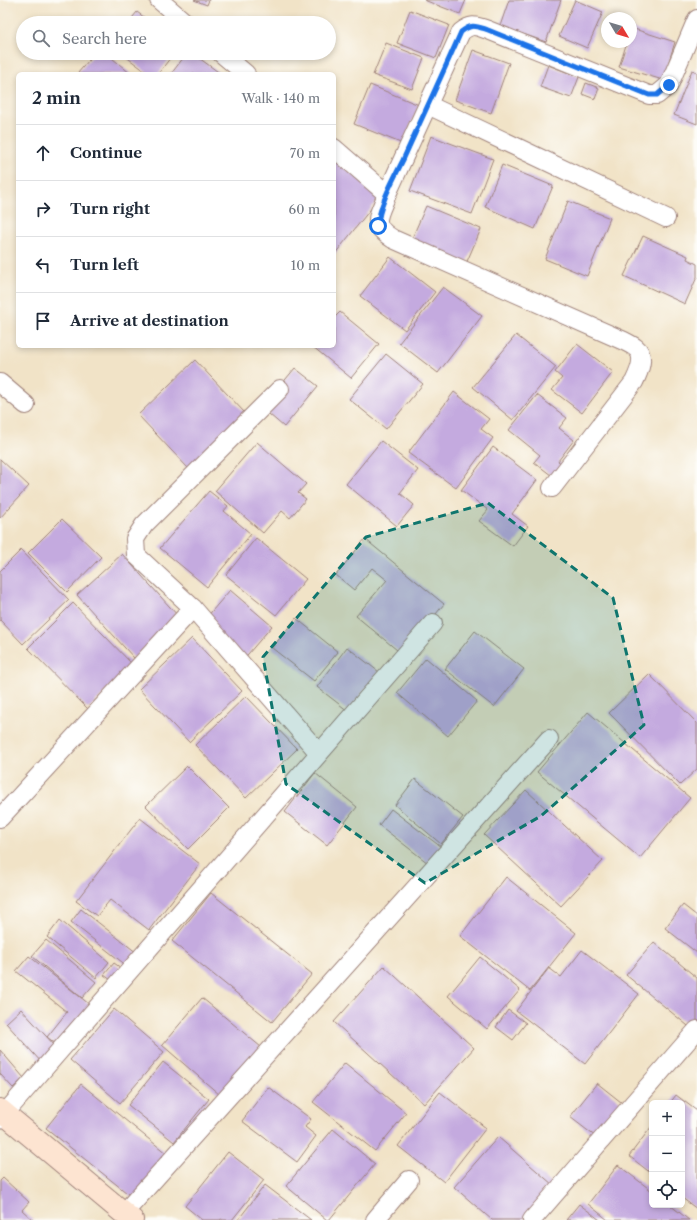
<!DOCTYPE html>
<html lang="en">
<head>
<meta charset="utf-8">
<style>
	:root { --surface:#fff; --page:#f2f2f3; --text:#1f2937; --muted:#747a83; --line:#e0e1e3 }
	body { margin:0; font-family:"Libre Caslon Text",serif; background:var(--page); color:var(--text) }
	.controls { position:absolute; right:12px; bottom:12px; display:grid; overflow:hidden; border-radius:6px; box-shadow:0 2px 6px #0003 }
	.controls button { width:36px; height:36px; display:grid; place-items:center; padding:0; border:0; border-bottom:1px solid var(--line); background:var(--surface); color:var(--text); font:20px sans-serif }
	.compass { position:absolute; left:601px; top:12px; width:36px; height:36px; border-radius:50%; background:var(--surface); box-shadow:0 2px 6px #0003; rotate:128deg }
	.stop { position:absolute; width:12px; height:12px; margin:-9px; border:3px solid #1a73e8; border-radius:50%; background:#fff }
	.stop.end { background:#1a73e8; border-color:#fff; box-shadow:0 1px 4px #0008 }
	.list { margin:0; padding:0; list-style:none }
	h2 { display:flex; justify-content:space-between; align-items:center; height:52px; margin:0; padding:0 16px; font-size:17px }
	h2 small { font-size:13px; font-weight:400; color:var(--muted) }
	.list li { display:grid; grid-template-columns:26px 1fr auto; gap:12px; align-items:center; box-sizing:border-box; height:56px; padding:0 16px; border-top:1px solid var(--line) }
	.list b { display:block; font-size:15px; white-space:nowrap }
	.list em { font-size:13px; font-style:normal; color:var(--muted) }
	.icon { flex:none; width:22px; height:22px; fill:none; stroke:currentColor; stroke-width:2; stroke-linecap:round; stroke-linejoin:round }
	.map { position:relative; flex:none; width:697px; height:1220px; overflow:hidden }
	.search { position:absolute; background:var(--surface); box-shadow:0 2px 6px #0003; left:16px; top:16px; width:320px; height:44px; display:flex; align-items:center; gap:10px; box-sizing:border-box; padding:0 14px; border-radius:22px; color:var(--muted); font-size:15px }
	.panel { position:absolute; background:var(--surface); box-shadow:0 2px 6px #0003; left:16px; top:72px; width:320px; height:276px; border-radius:6px }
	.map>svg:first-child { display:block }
</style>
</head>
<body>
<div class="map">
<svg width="697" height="1220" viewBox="0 0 697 1220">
	<rect width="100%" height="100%" fill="#fdfcf7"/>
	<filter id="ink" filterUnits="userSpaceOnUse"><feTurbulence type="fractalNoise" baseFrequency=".025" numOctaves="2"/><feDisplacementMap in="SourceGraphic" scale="8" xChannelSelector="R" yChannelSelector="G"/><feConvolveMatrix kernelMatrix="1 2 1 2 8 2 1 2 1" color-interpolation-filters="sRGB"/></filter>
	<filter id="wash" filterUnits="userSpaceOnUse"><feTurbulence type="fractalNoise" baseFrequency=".012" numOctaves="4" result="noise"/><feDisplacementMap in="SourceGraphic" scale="16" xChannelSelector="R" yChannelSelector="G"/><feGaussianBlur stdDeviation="0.9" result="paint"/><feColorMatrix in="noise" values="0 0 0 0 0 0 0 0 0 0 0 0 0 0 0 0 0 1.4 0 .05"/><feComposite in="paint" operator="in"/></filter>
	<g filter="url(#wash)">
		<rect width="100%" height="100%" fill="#f1e3c7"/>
		<g id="blocks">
			<g fill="#c4aadf">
				<path d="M 194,0 L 209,0 L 207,5 Z"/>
				<path d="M 424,0 L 466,0 L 460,14 Z"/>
				<path d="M 509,0 L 561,0 L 546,42 L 500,26 Z"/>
				<path d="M 575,0 L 603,12 L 587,48 L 559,36 Z"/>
				<path d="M 410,10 L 449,25 L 436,58 L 397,43 Z"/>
				<path d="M 137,12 L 152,23 L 128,23 Z"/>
				<path d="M 631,28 L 675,42 L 663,80 L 619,67 L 627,42 L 631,42 Z"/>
				<path d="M 386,43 L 424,58 L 412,89 L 373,75 Z"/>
				<path d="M 473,50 L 509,63 L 491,113 L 455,100 Z"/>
				<path d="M 95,53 L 106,53 L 131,74 L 77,74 Z"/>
				<path d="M 121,53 L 174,53 L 158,74 L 149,74 Z"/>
				<path d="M 187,53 L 192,53 L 221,74 L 171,74 Z"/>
				<path d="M 548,65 L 579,77 L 571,98 L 540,87 Z"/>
				<path d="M 692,70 L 697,72 L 697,124 L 674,115 Z"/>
				<path d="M 586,83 L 599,88 L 595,99 L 582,94 Z"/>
				<path d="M 370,85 L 419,105 L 403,144 L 354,124 Z"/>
				<path d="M 431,136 L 493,159 L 472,214 L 410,191 Z"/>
				<path d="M 334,159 L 381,196 L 334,255 Z"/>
				<path d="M 502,165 L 553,186 L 535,229 L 485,207 Z"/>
				<path d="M 568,201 L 610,218 L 587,276 L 545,259 Z"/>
				<path d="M 426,206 L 481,229 L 465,266 L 410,243 Z"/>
				<path d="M 643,236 L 688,256 L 687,259 L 697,264 L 697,277 L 685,304 L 624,276 Z"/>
				<path d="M 390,257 L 435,292 L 405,330 L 360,296 Z"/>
				<path d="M 443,287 L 482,316 L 438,373 L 399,343 Z"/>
				<path d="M 340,312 L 379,344 L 351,378 L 312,346 L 334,346 L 334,318 Z"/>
				<path d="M 516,335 L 556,367 L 513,420 L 473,387 Z"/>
				<path d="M 577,344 L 613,372 L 582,413 L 552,390 L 562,378 L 555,372 Z"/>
				<path d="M 386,354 L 423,384 L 386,429 L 349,399 Z"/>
				<path d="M 195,360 L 245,413 L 188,468 L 138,415 Z"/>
				<path d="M 295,368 L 318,386 L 284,427 L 262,408 Z"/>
				<path d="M 454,392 L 489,419 L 481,429 L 493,438 L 456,488 L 408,453 Z"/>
				<path d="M 537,395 L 567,418 L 559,428 L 574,440 L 558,461 L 566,467 L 556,479 L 534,462 L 540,455 L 509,430 Z"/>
				<path d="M 381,441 L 418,470 L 400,493 L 414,505 L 397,526 L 346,484 Z"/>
				<path d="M 257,442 L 306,484 L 298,493 L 306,499 L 290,518 L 282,511 L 263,533 L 215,491 Z"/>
				<path d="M 493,447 L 537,480 L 512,514 L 528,526 L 513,546 L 479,521 L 488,510 L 461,490 Z"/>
				<path d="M 0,459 L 29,486 L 0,518 Z"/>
				<path d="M 209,491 L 228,506 L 224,511 L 251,534 L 207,587 L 160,548 Z"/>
				<path d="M 62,519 L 101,557 L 67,592 L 28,553 Z"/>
				<path d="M 256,538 L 306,579 L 276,615 L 226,575 Z"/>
				<path d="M 365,539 L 444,604 L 403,655 L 356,616 L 387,580 L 372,568 L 354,590 L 336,575 Z"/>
				<path d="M 21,550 L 69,600 L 23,644 L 0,620 L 0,571 Z"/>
				<path d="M 122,554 L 179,617 L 134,658 L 77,595 Z"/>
				<path d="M 230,590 L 272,626 L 242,661 L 200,625 Z"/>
				<path d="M 73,603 L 133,665 L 88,709 L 28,648 Z"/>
				<path d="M 296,618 L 338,652 L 314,681 L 272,648 Z"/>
				<path d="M 475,631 L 524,669 L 494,707 L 445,669 Z"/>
				<path d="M 192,638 L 242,691 L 189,742 L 139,689 Z"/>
				<path d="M 347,647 L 379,672 L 348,711 L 317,687 Z"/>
				<path d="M 426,658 L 477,701 L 448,736 L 397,693 Z"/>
				<path d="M 649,674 L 697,723 L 697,769 L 680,785 L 609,713 Z"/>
				<path d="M 246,696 L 297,749 L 246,798 L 195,745 Z"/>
				<path d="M 588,712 L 690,798 L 640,858 L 537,772 Z"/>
				<path d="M 187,766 L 229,808 L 188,849 L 146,806 Z"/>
				<path d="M 315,773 L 357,807 L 327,845 L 285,812 Z"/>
				<path d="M 415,779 L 463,817 L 441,844 L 395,805 Z"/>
				<path d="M 526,790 L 603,861 L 561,906 L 484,835 Z"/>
				<path d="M 391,809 L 441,847 L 428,863 L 379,825 Z"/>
				<path d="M 140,818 L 200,864 L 149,930 L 110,900 L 97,916 L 76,901 Z"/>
				<path d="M 506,877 L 576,933 L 530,991 L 460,936 Z"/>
				<path d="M 211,893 L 312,974 L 272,1022 L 172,941 Z"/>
				<path d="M 683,905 L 697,916 L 697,953 L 665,928 Z"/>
				<path d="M 81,909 L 137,953 L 127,966 L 71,922 Z"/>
				<path d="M 60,920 L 109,962 L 96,978 L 47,937 Z"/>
				<path d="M 46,940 L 96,982 L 82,998 L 32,956 Z"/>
				<path d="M 654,942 L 697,978 L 697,1024 L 693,1030 L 626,975 Z"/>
				<path d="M 582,950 L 639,994 L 585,1064 L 516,1011 L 549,968 L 561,977 Z"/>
				<path d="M 29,956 L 94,1008 L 61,1048 L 47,1037 L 67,1012 L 16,971 Z"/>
				<path d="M 480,957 L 520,990 L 487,1029 L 448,996 Z"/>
				<path d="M 114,963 L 124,970 L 114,982 L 104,975 Z"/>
				<path d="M 384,966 L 474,1048 L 424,1104 L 334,1022 Z"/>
				<path d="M 202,998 L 261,1047 L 220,1095 L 162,1045 Z"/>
				<path d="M 21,1009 L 57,1048 L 42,1063 L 6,1023 Z"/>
				<path d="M 114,1009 L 164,1052 L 120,1103 L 70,1060 Z"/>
				<path d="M 508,1010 L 526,1023 L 513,1040 L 496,1027 Z"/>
				<path d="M 0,1050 L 24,1078 L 13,1088 L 0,1074 Z"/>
				<path d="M 163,1062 L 209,1099 L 174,1142 L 128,1105 Z"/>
				<path d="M 345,1063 L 406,1113 L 375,1151 L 313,1102 Z"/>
				<path d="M 597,1083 L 626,1106 L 600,1140 L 570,1117 Z"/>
				<path d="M 81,1084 L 177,1162 L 142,1205 L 46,1128 Z"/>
				<path d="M 268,1087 L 311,1119 L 305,1127 L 316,1136 L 297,1162 L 242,1121 Z"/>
				<path d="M 440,1092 L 486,1128 L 444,1182 L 398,1146 Z"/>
				<path d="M 676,1095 L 697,1111 L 697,1209 L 682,1198 L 682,1103 L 670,1103 Z"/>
				<path d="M 652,1126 L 652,1174 L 629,1156 Z"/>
				<path d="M 333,1129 L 375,1164 L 329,1220 L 327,1220 L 286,1186 Z"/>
				<path d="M 498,1137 L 553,1185 L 523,1220 L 492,1220 L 454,1187 Z"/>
				<path d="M 228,1152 L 264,1180 L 232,1220 L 223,1220 L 221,1219 L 220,1220 L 202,1220 L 185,1206 Z"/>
				<path d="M 618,1165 L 652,1191 L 652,1205 L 670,1205 L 689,1220 L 608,1220 L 588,1204 Z"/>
				<path d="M 3,1178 L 29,1202 L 22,1210 L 33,1220 L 0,1220 L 0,1181 Z"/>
				<path d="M 265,1185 L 311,1220 L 238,1220 Z"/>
				<path d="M 579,1204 L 600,1220 L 566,1220 Z"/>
			</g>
		</g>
	</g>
	<g filter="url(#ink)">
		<use href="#blocks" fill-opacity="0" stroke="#9e8179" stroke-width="1"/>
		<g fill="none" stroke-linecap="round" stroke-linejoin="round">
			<defs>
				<g id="street">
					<path d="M 159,0 L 186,23"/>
					<path d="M 221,53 L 246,74"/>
					<path d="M 428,105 L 666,218"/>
					<path d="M 334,148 L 387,194"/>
					<path d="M 0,383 L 26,405"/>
					<path d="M 280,389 L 144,525 L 135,539 L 136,555 L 150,568 L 193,608 L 319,753"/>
					<path d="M 552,488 L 634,382 C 639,372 646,356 636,348 C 632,345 628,343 624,341 L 393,239 C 369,224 379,216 387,194 L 461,32 C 472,23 476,26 488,30 L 649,95 L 657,95 L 669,85 L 697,19"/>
					<path d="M 0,818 L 193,608"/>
					<path d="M 0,1119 L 433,623"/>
					<path d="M 124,1213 L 549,739"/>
					<path d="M 375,1220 L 409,1180"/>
					<path d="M 532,1220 L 697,1030"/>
				</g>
				<path id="secondary" d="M 0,1110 L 132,1220"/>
			</defs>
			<use href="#street" stroke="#9e8179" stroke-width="20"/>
			<use href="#secondary" stroke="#9e8179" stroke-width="24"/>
			<use href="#street" stroke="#fff" stroke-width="18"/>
			<use href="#secondary" stroke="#fde4d1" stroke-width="22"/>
		</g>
	</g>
	<g fill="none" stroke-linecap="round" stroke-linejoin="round" filter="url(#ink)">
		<path stroke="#1a73e8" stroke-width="5" d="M 378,226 C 378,207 394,178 403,160 C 422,118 442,75 461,32 C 472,23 476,26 488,30 L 649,95 L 657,95 L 669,85"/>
	</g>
	<path fill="#0f766e" fill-opacity="0.2" stroke="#0f766e" stroke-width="3" stroke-dasharray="8 5" stroke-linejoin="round" d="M 488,503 L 613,598 L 644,725 L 541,816 L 425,883 L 286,784 L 263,657 L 366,537 Z"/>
</svg>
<div class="controls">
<button>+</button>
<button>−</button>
<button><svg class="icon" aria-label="locate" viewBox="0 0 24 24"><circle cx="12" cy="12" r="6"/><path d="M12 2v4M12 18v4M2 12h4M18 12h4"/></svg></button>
</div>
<svg class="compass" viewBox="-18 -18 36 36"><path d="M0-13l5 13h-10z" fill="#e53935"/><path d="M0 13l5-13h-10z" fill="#747a83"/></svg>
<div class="stop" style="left:378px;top:226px"></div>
<div class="stop end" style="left:669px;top:85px"></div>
<div class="search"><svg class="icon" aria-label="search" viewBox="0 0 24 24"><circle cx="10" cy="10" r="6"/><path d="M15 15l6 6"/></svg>Search here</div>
<section class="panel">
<h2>2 min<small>Walk · 140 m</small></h2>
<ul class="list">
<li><svg class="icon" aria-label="ahead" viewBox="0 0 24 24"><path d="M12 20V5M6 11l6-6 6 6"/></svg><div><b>Continue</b></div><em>70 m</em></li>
<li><svg class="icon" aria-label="right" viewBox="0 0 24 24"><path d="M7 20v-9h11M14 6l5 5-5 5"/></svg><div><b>Turn right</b></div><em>60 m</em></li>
<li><svg class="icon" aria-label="left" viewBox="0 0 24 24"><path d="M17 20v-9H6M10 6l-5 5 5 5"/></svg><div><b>Turn left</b></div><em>10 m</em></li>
<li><svg class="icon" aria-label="arrive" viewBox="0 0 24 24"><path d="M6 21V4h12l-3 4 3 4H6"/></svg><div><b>Arrive at destination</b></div></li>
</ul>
</section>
</div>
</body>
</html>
